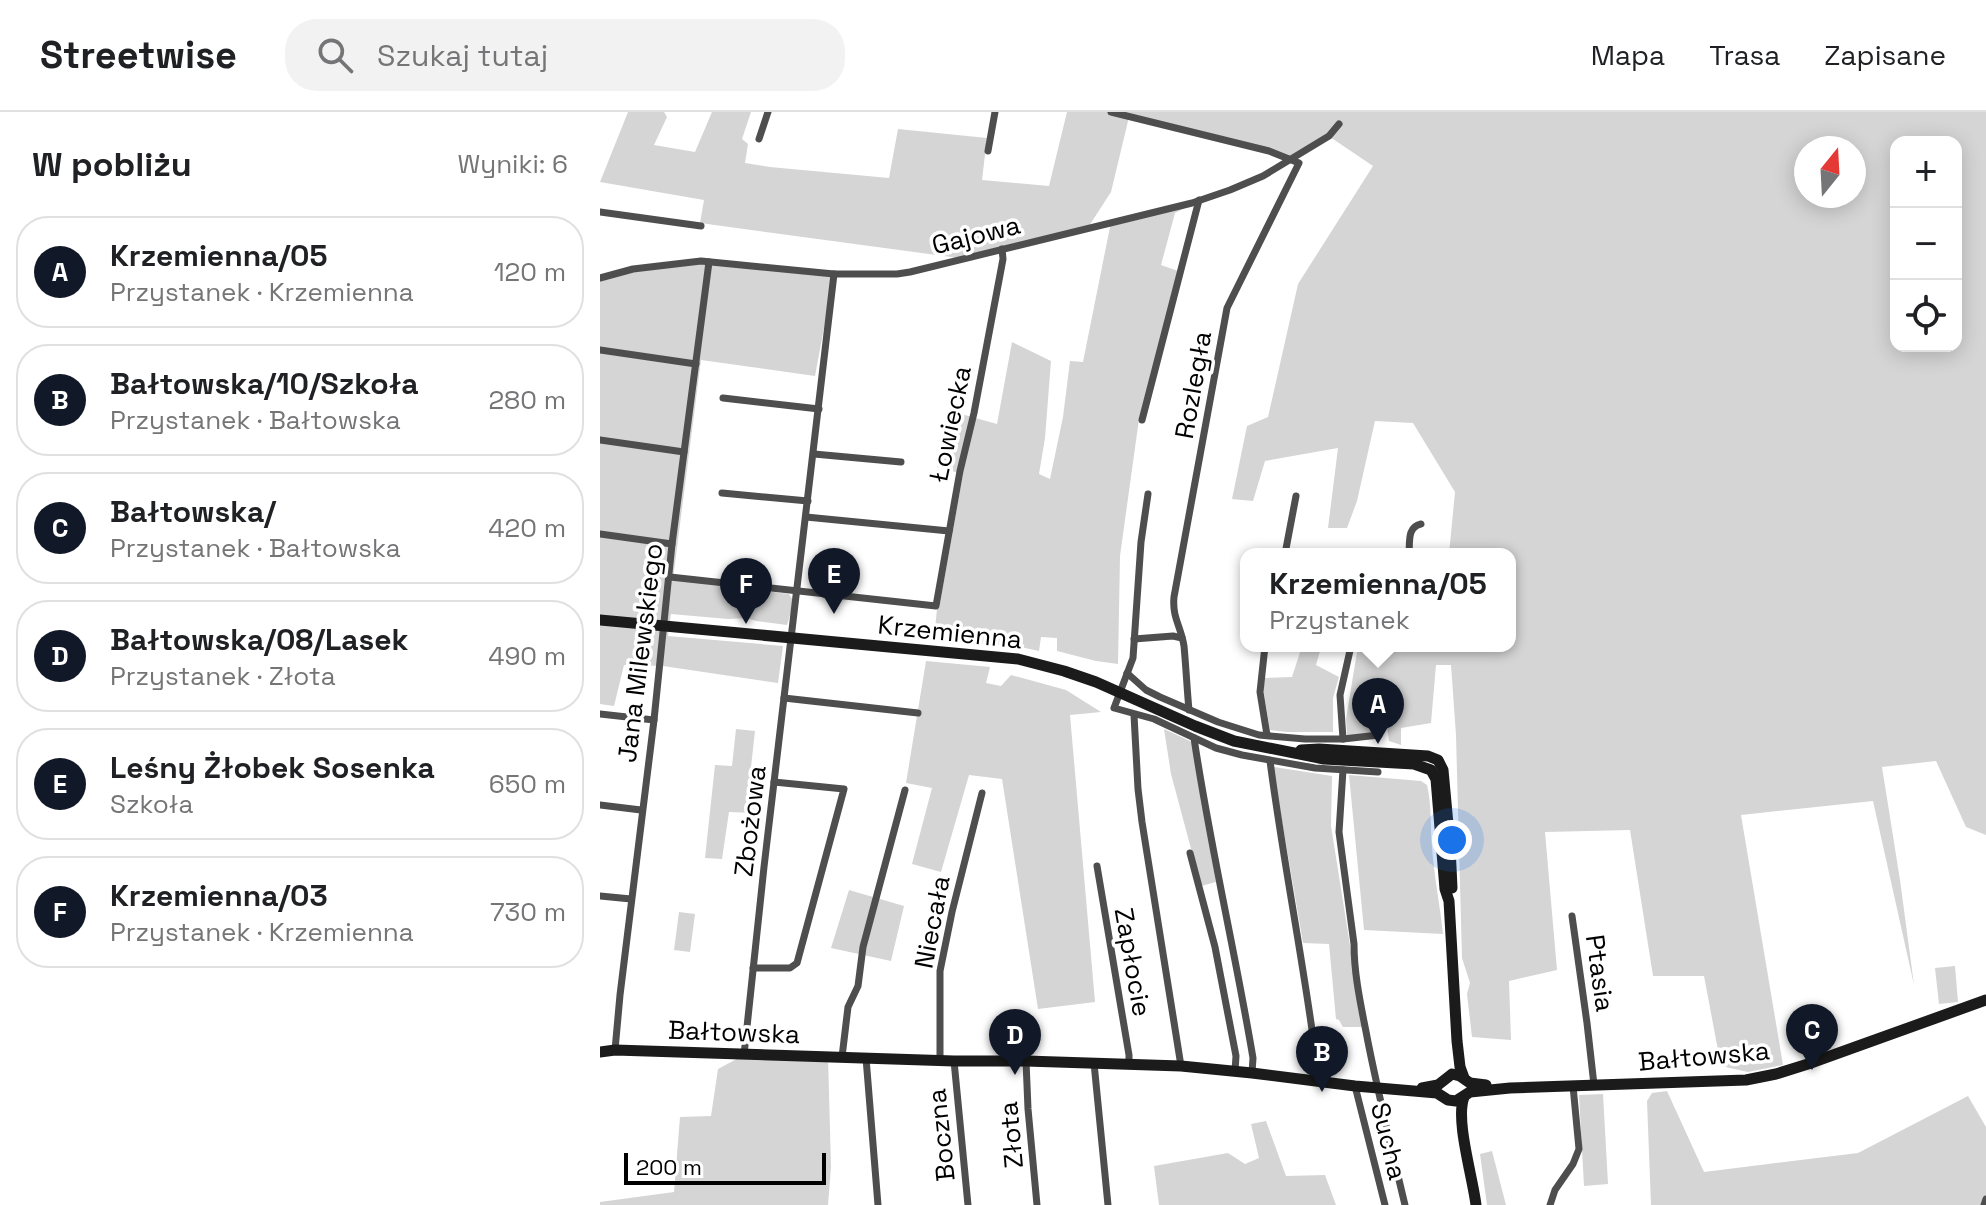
<!DOCTYPE html>
<html lang="pl">
<head>
<meta charset="utf-8">
<style>
	:root { --surface:#fff; --page:#f2f2f2; --text:#202124; --muted:#757577; --line:#e0e0e0; --accent:#111827 }
	body { margin:0; font-family:"Space Grotesk",sans-serif; background:var(--page); color:var(--text) }
	.controls { position:absolute; right:24px; top:24px; display:grid; overflow:hidden; border-radius:16px; box-shadow:0 4px 20px #0003 }
	.controls button { width:72px; height:72px; display:grid; place-items:center; padding:0; border:0; border-bottom:2px solid var(--line); background:var(--surface); color:var(--text); font:40px sans-serif }
	.compass { position:absolute; left:1194px; top:24px; width:72px; height:72px; border-radius:50%; background:var(--surface); box-shadow:0 4px 20px #0003; rotate:18deg }
	.scale { position:absolute; left:24px; bottom:20px; width:202px; box-sizing:border-box; padding-left:8px; border:4px solid #000; border-top:0; font-size:22px; line-height:28px; white-space:nowrap; color:#000; -webkit-text-stroke:6px #fff; paint-order:stroke }
	.you { position:absolute; left:852px; top:728px; width:28px; height:28px; margin:-20px; border:6px solid #fff; border-radius:50%; background:#1a73e8; box-shadow:0 0 0 12px #1a73e833 }
	.badge { display:grid; place-items:center; width:52px; height:52px; border-radius:50%; background:var(--accent); color:#fff; font-size:26px; font-weight:700 }
	.pin { position:absolute; translate:-50% -66px; filter:drop-shadow(0 2px 4px #0008) }
	.pin::after { content:''; position:absolute; top:42px; width:28px; height:24px; background:inherit; clip-path:polygon(0 0,100% 0,50% 100%) }
	.popup { position:absolute; left:640px; top:436px; width:276px; height:104px; box-sizing:border-box; display:grid; place-content:center; border-radius:16px; background:var(--surface); filter:drop-shadow(0 2px 6px #0005); font-size:26px; white-space:nowrap; color:var(--muted) }
	.popup b { font-size:30px; color:var(--text) }
	.popup::after { content:''; position:absolute; left:50%; top:100%; margin-left:-16px; border:16px solid transparent; border-top-color:var(--surface) }
	.list { margin:0; padding:0; list-style:none }
	h2 { display:flex; justify-content:space-between; align-items:center; height:104px; margin:0; padding:0 32px; font-size:34px }
	h2 small { font-size:26px; font-weight:400; color:var(--muted) }
	.list li { display:grid; grid-template-columns:52px 1fr auto; gap:24px; align-items:center; box-sizing:border-box; height:112px; margin:0 16px 16px; padding:0 16px; border:2px solid var(--line); border-radius:32px }
	.list b { display:block; font-size:30px; white-space:nowrap }
	.list p { margin:0; font-size:26px; white-space:nowrap; color:var(--muted) }
	.list em { font-size:26px; font-style:normal; color:var(--muted) }
	.icon { flex:none; width:44px; height:44px; fill:none; stroke:currentColor; stroke-width:2; stroke-linecap:round; stroke-linejoin:round }
	.map { position:relative; flex:none; width:1386px; height:1093px; overflow:hidden }
	header { display:flex; align-items:center; gap:48px; box-sizing:border-box; height:112px; padding:0 40px; background:var(--surface); border-bottom:2px solid var(--line) }
	header strong { font-size:38px }
	nav { display:flex; gap:44px; margin-inline-start:auto; font-size:28px }
	.search { width:560px; height:72px; background:var(--page); display:flex; align-items:center; gap:20px; box-sizing:border-box; padding:0 28px; border-radius:32px; color:var(--muted); font-size:30px }
	main { display:flex }
	aside { flex:1; background:var(--surface) }
	.map>svg:first-child { display:block }
</style>
</head>
<body>
<header>
<strong>Streetwise</strong>
<div class="search"><svg class="icon" aria-label="search" viewBox="0 0 24 24"><circle cx="10" cy="10" r="6"/><path d="M15 15l6 6"/></svg>Szukaj tutaj</div>
<nav><a>Mapa</a><a>Trasa</a><a>Zapisane</a></nav>
</header>
<main>
<aside>
<h2>W pobliżu<small>Wyniki: 6</small></h2>
<ul class="list">
<li><span class="badge">A</span><div><b>Krzemienna/05</b><p>Przystanek · Krzemienna</p></div><em>120 m</em></li>
<li><span class="badge">B</span><div><b>Bałtowska/10/Szkoła</b><p>Przystanek · Bałtowska</p></div><em>280 m</em></li>
<li><span class="badge">C</span><div><b>Bałtowska/</b><p>Przystanek · Bałtowska</p></div><em>420 m</em></li>
<li><span class="badge">D</span><div><b>Bałtowska/08/Lasek</b><p>Przystanek · Złota</p></div><em>490 m</em></li>
<li><span class="badge">E</span><div><b>Leśny Żłobek Sosenka</b><p>Szkoła</p></div><em>650 m</em></li>
<li><span class="badge">F</span><div><b>Krzemienna/03</b><p>Przystanek · Krzemienna</p></div><em>730 m</em></li>
</ul>
</aside>
<div class="map">
<svg width="1386" height="1093" viewBox="0 0 1386 1093">
	<rect width="100%" height="100%" fill="#fff"/>
	<g fill="#d5d5d5" fill-rule="evenodd">
		<path d="M 28,0 L 64,0 L 67,5 L 54,33 L 95,40 L 112,0 L 151,0 L 142,27 L 148,32 L 145,51 L 170,55 L 289,66 L 298,17 L 387,26 L 382,68 L 449,74 L 467,0 L 1386,0 L 1386,723 L 1366,715 L 1336,649 L 1282,655 L 1300,768 L 1314,873 L 1273,689 L 1141,703 L 1183,953 L 1148,960 L 1121,954 L 1104,864 L 1053,864 L 1030,718 L 945,720 L 957,858 L 909,869 L 911,928 L 872,925 L 867,882 L 870,871 L 862,846 L 856,623 L 851,553 L 836,553 L 831,611 L 801,616 L 801,633 L 789,629 L 787,615 L 776,612 L 773,621 L 747,624 L 746,607 L 758,534 L 910,534 L 910,442 L 849,442 L 855,380 L 813,311 L 775,309 L 757,389 L 747,416 L 728,416 L 738,336 L 665,349 L 653,389 L 632,387 L 647,314 L 668,305 L 698,172 L 773,54 L 730,25 L 690,46 L 529,5 L 511,80 L 489,114 L 599,89 L 575,101 L 561,153 L 578,159 L 539,307 L 520,444 L 518,552 L 496,549 L 457,539 L 457,526 L 441,525 L 439,539 L 425,536 L 334,526 L 337,497 L 339,497 L 363,362 L 337,355 L 347,298 L 397,312 L 412,230 L 451,249 L 445,326 L 439,362 L 450,367 L 463,305 L 470,249 L 483,250 L 510,115 L 488,116 L 366,147 L 100,111 L 104,88 L 0,70 ZM 1296,30 L 1356,30 L 1356,234 L 1296,234 ZM 1206,36 L 1254,36 L 1254,84 L 1206,84 Z"/>
		<path d="M 101,149 L 234,162 L 215,264 L 101,248 L 73,467 L 189,482 L 194,490 L 187,513 L 156,509 L 148,506 L 128,507 L 71,502 L 68,524 L 183,534 L 178,571 L 63,554 L 24,553 L 14,594 L 0,592 L 0,166 L 33,157 Z"/>
		<path d="M 702,534 L 737,534 L 736,539 L 720,539 L 716,553 L 739,565 L 733,586 L 733,620 L 687,620 L 670,618 L 663,576 L 665,566 L 692,565 Z"/>
		<path d="M 326,549 L 390,555 L 386,571 L 401,574 L 411,563 L 466,578 L 501,600 L 470,603 L 495,890 L 438,897 L 402,667 L 369,663 L 341,760 L 312,752 L 332,676 L 306,671 Z"/>
		<path d="M 136,617 L 155,619 L 151,655 L 159,656 L 153,701 L 129,700 L 122,747 L 105,746 L 115,653 L 132,654 Z"/>
		<path d="M 564,617 L 592,630 L 616,770 L 601,774 L 571,662 Z"/>
		<path d="M 674,655 L 732,664 L 731,714 L 763,915 L 743,915 L 739,908 L 736,907 L 729,832 L 703,831 L 673,656 Z"/>
		<path d="M 749,663 L 821,669 L 827,673 C 832,694 830,715 832,735 C 834,764 840,793 843,822 L 764,818 Z"/>
		<path d="M 249,778 L 304,794 L 291,849 L 231,836 Z"/>
		<path d="M 79,800 L 95,802 L 90,840 L 74,838 Z"/>
		<path d="M 1355,854 L 1358,890 L 1339,892 L 1335,856 Z"/>
		<path d="M 144,943 L 228,944 L 231,1055 L 228,1093 L 0,1093 L 0,1090 L 74,1080 L 80,1005 L 111,1004 L 118,957 Z"/>
		<path d="M 1067,979 L 1104,1060 L 1258,1041 L 1368,984 L 1386,1015 L 1386,1093 L 1051,1093 L 1047,989 L 1052,981 Z"/>
		<path d="M 1003,982 L 1008,1072 L 984,1074 L 979,983 Z"/>
		<path d="M 666,1009 L 686,1064 L 725,1063 L 736,1093 L 559,1093 L 554,1054 L 628,1041 L 645,1052 L 659,1046 L 651,1012 Z"/>
		<path d="M 892,1039 L 906,1093 L 887,1093 L 880,1042 Z"/>
	</g>
	<g fill="none" stroke-linecap="round" stroke-linejoin="round">
		<g stroke="#4e4e4e" stroke-width="7">
			<path d="M 511,0 L 669,39 L 699,51 L 627,196 L 574,485 C 572,506 581,514 584,534 C 586,555 587,577 589,598"/>
			<path d="M 159,27 L 168,0"/>
			<path d="M 388,39 L 395,0"/>
			<path d="M 0,100 L 101,114"/>
			<path d="M 0,166 L 33,157 L 101,149 L 234,162 L 297,162 L 310,160 L 592,91 L 630,78 L 663,64 L 729,24 L 739,12"/>
			<path d="M 0,238 L 96,252"/>
			<path d="M 123,286 L 219,297"/>
			<path d="M 542,308 L 599,88"/>
			<path d="M 0,328 L 84,340"/>
			<path d="M 214,342 L 301,350"/>
			<path d="M 122,381 L 208,389"/>
			<path d="M 548,382 L 541,430 L 533,546 L 514,596 L 554,607 L 616,636 L 642,643 L 715,656 L 778,660"/>
			<path d="M 206,405 L 349,419"/>
			<path d="M 0,422 L 72,432"/>
			<path d="M 685,442 L 696,384"/>
			<path d="M 809,442 C 810,430 807,415 821,412"/>
			<path d="M 70,465 L 336,494 L 360,359 L 374,301 L 403,147 L 402,137"/>
			<path d="M 534,527 L 573,524 L 582,526"/>
			<path d="M 665,534 L 660,580 L 667,623"/>
			<path d="M 527,561 L 546,578 L 560,585 L 618,610 L 659,623 L 705,627 L 743,627 L 779,623"/>
			<path d="M 184,586 L 318,601"/>
			<path d="M 0,602 L 54,608"/>
			<path d="M 534,603 L 538,677 L 542,710 L 581,954"/>
			<path d="M 594,626 C 610,734 635,839 653,946 L 652,961"/>
			<path d="M 743,627 L 740,583 L 751,534"/>
			<path d="M 670,649 C 684,756 706,862 719,969"/>
			<path d="M 743,658 L 739,720 L 754,832 C 754,865 762,898 768,930 C 779,985 792,1039 805,1093"/>
			<path d="M 0,693 L 41,698"/>
			<path d="M 590,741 L 615,835 L 636,944 L 635,959"/>
			<path d="M 497,754 L 529,943 L 529,952"/>
			<path d="M 0,784 L 31,787"/>
			<path d="M 972,804 L 987,911 L 994,973"/>
			<path d="M 153,856 L 190,856 L 197,851 L 244,677 L 174,670"/>
			<path d="M 15,938 L 20,883 L 54,608 L 72,432 L 109,150"/>
			<path d="M 144,943 L 164,755 L 234,162"/>
			<path d="M 242,945 L 248,895 L 258,874 L 263,835 L 305,678"/>
			<path d="M 266,946 L 278,1093"/>
			<path d="M 340,948 L 340,859 L 352,800 L 382,681"/>
			<path d="M 354,949 L 368,1093"/>
			<path d="M 426,949 L 428,997 L 437,1093"/>
			<path d="M 494,951 L 508,1093"/>
			<path d="M 755,974 L 785,1093"/>
			<path d="M 950,1093 L 955,1078 L 973,1052 L 979,1037 L 973,974"/>
			<path d="M 1384,1093 L 1386,1087"/>
		</g>
		<g stroke="#1b1b1b" stroke-width="11">
			<path d="M 0,508 L 418,547 L 464,559 L 496,570 L 595,614 L 634,629 L 724,647 L 814,652 L 831,658 L 836,667 L 845,777 L 849,789 L 857,929 L 860,955 L 864,966"/>
			<path d="M 701,638 L 719,637 L 828,644 L 838,648 L 843,658 L 850,734 L 852,776"/>
			<path d="M 0,940 L 15,938 L 354,949 L 426,949 L 581,954 L 652,961 L 755,974 L 837,981 L 848,988 L 856,989 L 870,980 L 910,976 L 1146,968 L 1176,962 L 1208,952 L 1386,888"/>
			<path d="M 822,976 L 838,973 L 852,962 L 860,964 L 870,971 L 886,973"/>
			<path d="M 864,985 C 855,1008 873,1066 876,1093"/>
		</g>
	</g>
	<g text-anchor="middle" stroke-width="7" stroke-linejoin="round" paint-order="stroke">
		<g font-size="26" fill="#000" stroke="#fff">
			<text transform="translate(376 123) rotate(-14)" y="9">Gajowa</text>
			<text transform="translate(593 273) rotate(-80)" y="9">Rozległa</text>
			<text transform="translate(350 312) rotate(-78)" y="9">Łowiecka</text>
			<text transform="translate(350 520) rotate(6)" y="9">Krzemienna</text>
			<text transform="translate(40 541) rotate(-83)" y="9">Jana Milewskiego</text>
			<text transform="translate(150 709) rotate(-83)" y="9">Zbożowa</text>
			<text transform="translate(332 810) rotate(-79)" y="9">Niecała</text>
			<text transform="translate(533 850) rotate(80)" y="9">Zapłocie</text>
			<text transform="translate(1000 861) rotate(82)" y="9">Ptasia</text>
			<text transform="translate(134 920) rotate(2)" y="9">Bałtowska</text>
			<text transform="translate(1104 944) rotate(-5)" y="9">Bałtowska</text>
			<text transform="translate(341 1023) rotate(-96)" y="9">Boczna</text>
			<text transform="translate(411 1023) rotate(-95)" y="9">Złota</text>
			<text transform="translate(789 1029) rotate(76)" y="9">Sucha</text>
		</g>
	</g>
</svg>
<div class="controls">
<button>+</button>
<button>−</button>
<button><svg class="icon" aria-label="locate" viewBox="0 0 24 24"><circle cx="12" cy="12" r="6"/><path d="M12 2v4M12 18v4M2 12h4M18 12h4"/></svg></button>
</div>
<svg class="compass" viewBox="-18 -18 36 36"><path d="M0-13l5 13h-10z" fill="#e53935"/><path d="M0 13l5-13h-10z" fill="#757577"/></svg>
<div class="scale">200 m</div>
<div class="you"></div>
<div class="pin badge" style="left:778px;top:632px">A</div>
<div class="popup"><b>Krzemienna/05</b>Przystanek</div>
<div class="pin badge" style="left:722px;top:980px">B</div>
<div class="pin badge" style="left:1212px;top:958px">C</div>
<div class="pin badge" style="left:415px;top:963px">D</div>
<div class="pin badge" style="left:234px;top:502px">E</div>
<div class="pin badge" style="left:146px;top:512px">F</div>
</div>
</main>
</body>
</html>
